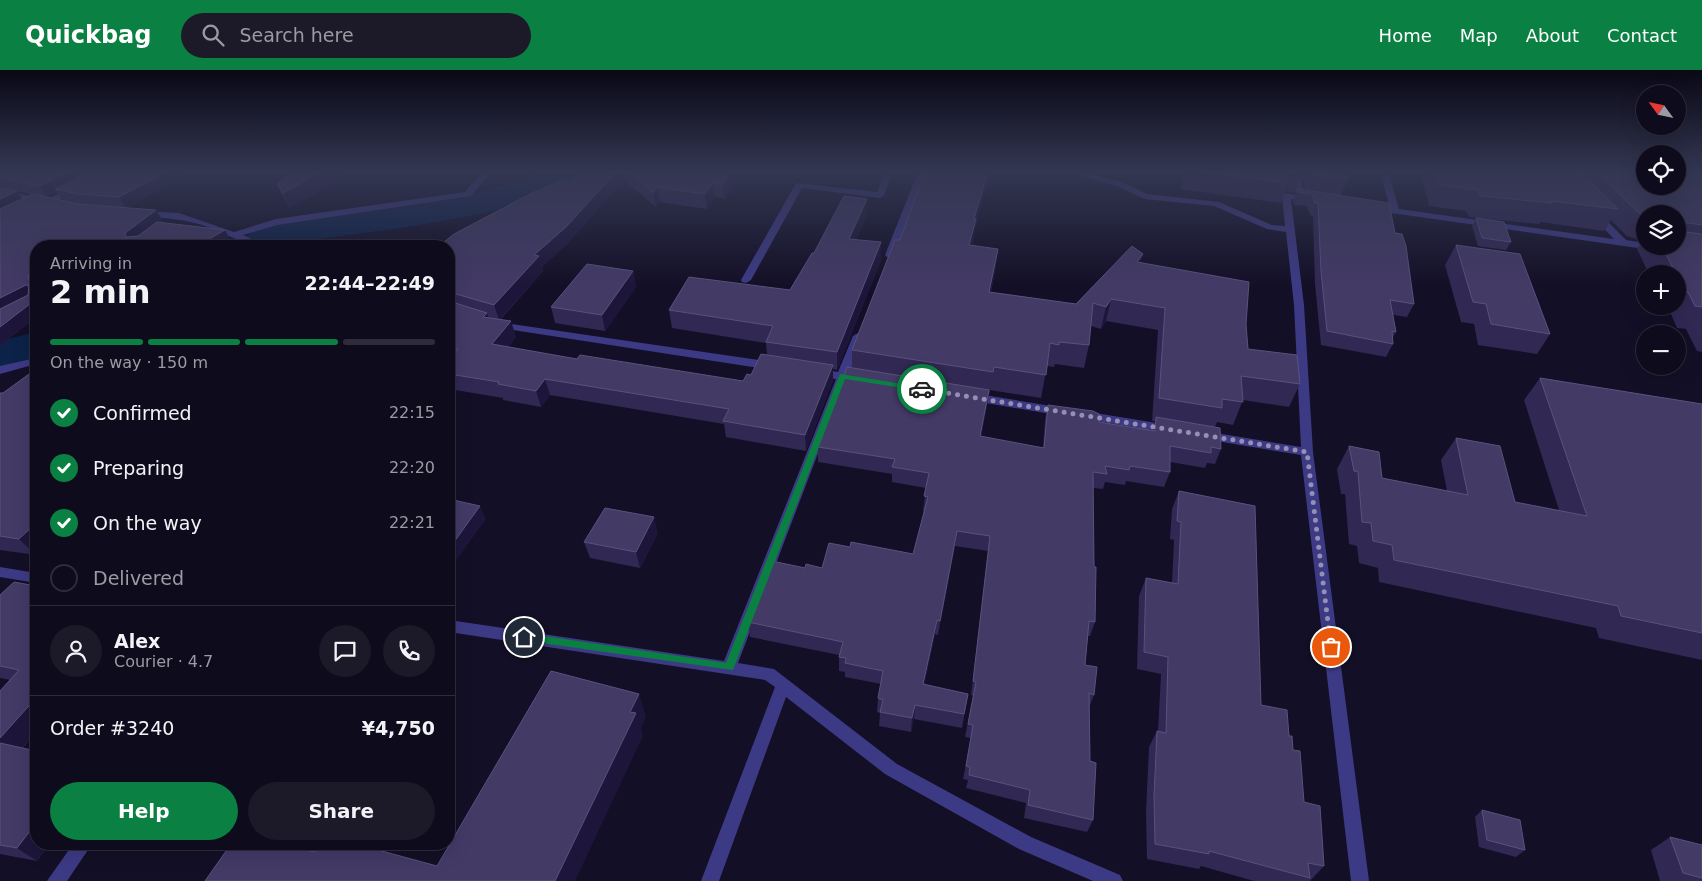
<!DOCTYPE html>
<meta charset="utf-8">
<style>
:root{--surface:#0e0b1c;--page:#1c1929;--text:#f1f3f6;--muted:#9b9ba3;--line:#2e2b3b;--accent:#0b8043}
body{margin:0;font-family:"DejaVu Sans",sans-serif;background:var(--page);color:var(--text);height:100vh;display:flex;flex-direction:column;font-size:19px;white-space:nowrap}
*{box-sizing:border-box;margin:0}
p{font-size:16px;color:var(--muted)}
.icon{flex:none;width:28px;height:28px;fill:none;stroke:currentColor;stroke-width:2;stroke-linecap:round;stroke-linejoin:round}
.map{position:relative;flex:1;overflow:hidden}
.sheet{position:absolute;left:30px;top:170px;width:425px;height:610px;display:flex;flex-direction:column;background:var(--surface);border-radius:20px;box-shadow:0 5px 20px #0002,0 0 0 1px var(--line)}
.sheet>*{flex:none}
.needle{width:32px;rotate:303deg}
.fabs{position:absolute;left:1636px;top:15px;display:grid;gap:10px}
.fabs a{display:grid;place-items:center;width:50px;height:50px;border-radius:50%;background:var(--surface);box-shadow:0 5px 20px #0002,0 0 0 1px var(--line);font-size:25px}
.pin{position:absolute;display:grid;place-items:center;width:42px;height:42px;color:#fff;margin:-21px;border:2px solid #fff;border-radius:50%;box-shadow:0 1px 5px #0007}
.courier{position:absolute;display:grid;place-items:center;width:50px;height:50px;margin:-25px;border:4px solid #0b8043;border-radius:50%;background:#fff;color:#222;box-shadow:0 1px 6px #0007}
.head em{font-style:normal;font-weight:700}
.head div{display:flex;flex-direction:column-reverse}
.head{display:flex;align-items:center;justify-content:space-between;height:85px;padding:0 20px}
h1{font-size:32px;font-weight:700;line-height:38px}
.bar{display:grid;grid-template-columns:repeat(4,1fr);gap:8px 5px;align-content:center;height:60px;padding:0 20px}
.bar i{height:6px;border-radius:4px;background:var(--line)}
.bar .selected{background:var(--accent)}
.bar p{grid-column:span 4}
.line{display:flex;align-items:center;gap:12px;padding:0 20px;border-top:1px solid var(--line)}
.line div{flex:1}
.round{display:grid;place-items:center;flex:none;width:52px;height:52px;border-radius:26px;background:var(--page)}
ol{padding:0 20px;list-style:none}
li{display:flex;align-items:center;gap:15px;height:55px}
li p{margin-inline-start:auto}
li .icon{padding:5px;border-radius:50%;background:var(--accent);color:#fff;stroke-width:4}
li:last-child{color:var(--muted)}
li i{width:28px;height:28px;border:2px solid var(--line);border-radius:50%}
.primary-button{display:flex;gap:10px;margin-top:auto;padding:10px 20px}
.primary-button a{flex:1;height:58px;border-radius:30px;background:var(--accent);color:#fff;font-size:20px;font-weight:700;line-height:58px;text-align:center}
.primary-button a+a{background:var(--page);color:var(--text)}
header{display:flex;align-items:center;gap:30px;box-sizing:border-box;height:70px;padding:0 25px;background:var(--accent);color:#fff}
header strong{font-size:24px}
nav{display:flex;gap:28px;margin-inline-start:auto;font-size:18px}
.search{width:350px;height:45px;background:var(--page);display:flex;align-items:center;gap:12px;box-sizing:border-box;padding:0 18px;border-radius:28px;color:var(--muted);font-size:19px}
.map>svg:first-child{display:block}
</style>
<header>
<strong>Quickbag</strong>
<div class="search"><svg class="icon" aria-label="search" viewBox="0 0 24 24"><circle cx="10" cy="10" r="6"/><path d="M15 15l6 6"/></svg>Search here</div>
<nav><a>Home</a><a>Map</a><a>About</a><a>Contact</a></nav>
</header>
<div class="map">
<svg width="1702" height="811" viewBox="0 0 1702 811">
<rect width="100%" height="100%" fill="#130f26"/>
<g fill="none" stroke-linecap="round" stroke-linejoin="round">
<!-- river -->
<g fill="#0c2248" fill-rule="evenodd">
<path d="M537 102H584C555 143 365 162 311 170L286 176H237C243 167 251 162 261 158 328 135 409 136 479 122 499 118 518 111 537 102Z"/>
<path d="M36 262V290L0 299V271Z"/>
</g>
<!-- street -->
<g fill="#3d3a85" fill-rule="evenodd">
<path d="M482 102H491L471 126 277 155 243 165 266 176C245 176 227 164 208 157 186 149 166 148 143 147L138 144 143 141 179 143 234 162 276 149 465 122Z"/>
<path d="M885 102H893L884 125 880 128 802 118 751 210 746 213 742 212 741 210 796 113 877 122Z"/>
<path d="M918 102H926L895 185 893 187H887L885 185Z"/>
<path d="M1068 102H1083L1123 112 1147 124 1219 132 1272 155 1285 156 1282 126 1286 123 1297 125 1290 102H1298L1306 126 1315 129 1311 132 1291 129 1304 235 1313 382 1369 811H1351L1301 385 1204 369 1198 365 1204 361 1301 377 1294 235 1286 162 1267 159 1214 136 1145 129 1117 116Z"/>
<path d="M1380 102H1388L1399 139 1614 169 1590 144 1595 141 1598 142 1626 170 1645 173V176H1650L1645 179 1370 140 1368 138 1373 135 1390 138Z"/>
<path d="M75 116 78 117V121L48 135 0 125V119L46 130Z"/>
<path d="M497 252 772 292 778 296 772 300 493 257 492 255Z"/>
<path d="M858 263 863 266 849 304 865 306 867 309 861 313 846 310 738 593 774 599 897 694 1031 767 1120 805 1123 811H1093L1019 779 885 704 786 627 719 811H701L775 617 765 610 449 562V550L724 591 836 309 816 306 810 302 816 298 838 302 853 266Z"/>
<path d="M36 288V294L0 304V296Z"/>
<path d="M972 323 1063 338 1069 342 1063 346 968 330 966 327 968 324Z"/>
<path d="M1083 341 1169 355 1175 359 1169 363 1079 348 1077 345 1079 342Z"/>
<path d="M0 497 36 503V513L0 507Z"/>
<path d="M73 774H92L67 811H47Z"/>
</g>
</g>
<!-- wall -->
<g fill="#312854" fill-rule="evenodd">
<path d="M0 102H194L126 138 156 140 163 151 160 153 231 171 222 176H36V247L0 276ZM17 121 32 124 22 129ZM57 122 63 130 47 127Z"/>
<path d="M291 102H352L290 138 284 129 277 114Z"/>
<path d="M582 102H745L725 129 715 127 707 139 660 132 656 137 624 110 569 172 542 197 543 201 500 250 516 267 508 277 577 289 743 311 751 305 767 285 766 273 672 258 669 240 790 220 814 183 867 129V146L856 169 881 190 837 300 833 299V310L806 381 726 367 724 354 550 325 541 337 503 330V328L449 319V176L570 111Z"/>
<path d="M1183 102H1347L1348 109 1341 125 1395 163 1414 234 1407 247 1393 245 1396 262 1393 267V274L1386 287 1321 275 1315 214 1313 146 1310 145 1307 136 1294 135 1293 131 1298 119 1306 120 1300 106 1294 123 1286 121 1285 122 1281 133 1181 119Z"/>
<path d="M1420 102H1702V282L1697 281 1686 259 1677 258 1671 244H1668L1664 236H1678V204H1649L1637 179 1643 171 1627 166 1611 150 1604 161 1541 152 1539 154 1469 147 1466 141 1429 136ZM1645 144H1678V176H1645Z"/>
<path d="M1476 148 1511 172 1506 180 1478 176 1472 156Z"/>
<path d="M975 160 972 175 998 179 995 201 991 222 1076 234 1140 192 1246 254 1248 279 1300 314 1289 337 1243 330 1233 355 1217 352 1215 357 1221 379 1215 394 1207 393 1205 398 1170 392V402L1164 417 1126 411 1125 415 1105 412 1103 419 1093 418 1095 552 1090 566H1088L1085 595 1094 625 1089 638 1090 691 1093 750 1087 762 1024 748 1026 733 966 718 968 710 963 709 971 668 965 667 973 626 971 625 988 481 955 476 938 565 935 564 924 615 968 624 962 658 914 649 911 662 879 656 880 643 877 642 878 628 881 614 845 607V602L839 601V585L750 567 748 552 805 498H822L850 477 913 484 924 441H923L926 418 892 412V404L818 392V377L852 298V280L900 170ZM1106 251 1158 260 1152 351H1155L1152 360 1099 352 1048 335 1045 350 1043 378 981 367 989 325 990 320 1041 328 1047 296 1054 297 1055 294 1084 298 1089 275 1091 256 1101 259Z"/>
<path d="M1456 175 1550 264 1537 284 1478 275 1474 254 1461 252 1445 195Z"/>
<path d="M633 201 636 217 605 261 555 253 551 237Z"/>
<path d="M36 299V485L0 480V323H3Z"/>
<path d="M1540 308 1702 334V590L1599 568 1596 558 1379 512 1378 498 1359 493 1357 476 1349 474 1345 424H1341L1337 399 1349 376 1382 408 1447 421 1441 390 1456 368 1515 432 1559 440 1524 330Z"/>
<path d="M1179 421 1261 635 1289 666 1304 732 1324 796 1310 811H1254L1201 796 1199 799 1147 789 1146 742 1149 677 1157 661H1158L1161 604 1137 599 1139 526 1146 508 1172 513 1174 470 1170 469 1172 439Z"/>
<path d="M658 463 640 498 590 488 584 472Z"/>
<path d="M36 516V662L23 678 36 774H50L37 791 0 784V621L10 610 0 608V525Z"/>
<path d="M1482 740 1525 780 1516 787 1479 777 1475 747Z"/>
<path d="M1670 767 1702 775V811H1660L1651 780Z"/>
</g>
<!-- shaded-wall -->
<g fill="#1d163a">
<path d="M69 102H99L55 119 57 122 47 127 39 116Z"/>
<path d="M167 102H194L126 138 119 127Z"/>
<path d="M320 102H352L290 138 283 123Z"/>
<path d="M616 102H622L624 110 569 172 542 197 543 201 499 250 494 235 534 185Z"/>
<path d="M733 102H745L725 129 723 114Z"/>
<path d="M988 102H991L975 160 973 170 967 197 969 175 974 149Z"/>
<path d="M1293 102 1286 121 1285 122 1288 113V105Z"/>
<path d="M713 113 715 127 707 139 705 124Z"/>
<path d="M657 117 660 132 656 137 653 123Z"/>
<path d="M17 121 24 132 0 144V129Z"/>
<path d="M867 129V146L849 186V169Z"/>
<path d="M156 140 163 151 132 174 126 167 125 163Z"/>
<path d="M225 160 231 171 222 176H197Z"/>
<path d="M881 172V190L837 300V282Z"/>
<path d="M998 179 995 201 986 244 989 222Z"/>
<path d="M1143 184 1137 206V192Z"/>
<path d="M36 201V247L0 276V228L26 215 32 223 28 206Z"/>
<path d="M633 201 636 217 605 261 602 245Z"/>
<path d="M1111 229 1106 251 1101 259 1106 237Z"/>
<path d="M487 243 492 258 483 247Z"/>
<path d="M511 251 516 267 498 290 492 274Z"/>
<path d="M833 295V310L806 381 805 365Z"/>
<path d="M545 309 550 325 541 337 536 321Z"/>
<path d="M989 320 987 335 978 381 980 366Z"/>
<path d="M480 436 486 449 450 499 449 496V479Z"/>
<path d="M654 447 658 463 640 498 636 482Z"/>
<path d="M36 453V485L19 469Z"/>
<path d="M957 461 955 476 938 565 940 551Z"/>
<path d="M937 550 935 564 921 628 923 614Z"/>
<path d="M639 624 646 647 641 658 643 666 575 811H555L630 642Z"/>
<path d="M36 628V662L15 686 0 675V668Z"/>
<path d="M915 635 914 649 911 662 912 648Z"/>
<path d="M36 753V774H50L37 791 17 778Z"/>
</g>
<!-- building -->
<g fill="#433a66" stroke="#5a527e">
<path d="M0 102H69L39 116 0 108Z"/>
<path d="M90 102H167L119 127 78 124 55 119Z"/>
<path d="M291 102H320L283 123 277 114Z"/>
<path d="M582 102H616L566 157 534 185 539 186 494 235 449 222V176H439L454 164 532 123 565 109 570 111Z"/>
<path d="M629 102H733L723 114 713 113 705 124 657 117 653 123Z"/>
<path d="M925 102H988L974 149H976L969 175 998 179 989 222 1076 234 1132 176 1143 184 1137 192 1249 212 1246 254 1248 279 1297 285 1300 314 1241 306 1243 332 1222 329V338L1159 328 1165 238 1111 229 1106 237 1093 233 1089 275 1059 272V275L1050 273 1046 305 994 297 993 302 852 280 895 170H900Z"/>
<path d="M1205 102H1293L1288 105V113Z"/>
<path d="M1314 102H1347L1348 109 1315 105Z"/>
<path d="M1436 102H1581L1618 139 1551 131 1552 133 1480 126 1478 120 1439 115Z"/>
<path d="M1596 102H1645V116H1678V102H1702V155L1689 153H1678V144H1645V146L1641 145Z"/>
<path d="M0 118 17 121 0 129Z"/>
<path d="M1298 119 1389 133 1395 163 1402 164 1406 176 1414 234 1390 230 1396 262 1392 261 1393 274 1327 261 1321 201 1318 133H1315L1312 124 1298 122Z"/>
<path d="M33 124 78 134 156 140 125 163 126 167 138 166 157 152 225 160 197 176H36V201L28 206 35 230 0 257V239L28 225 29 215H26L0 228V139Z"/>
<path d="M844 126 867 129 849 169 881 172 837 282 766 272 773 256 669 240 689 207 790 220 812 183H814Z"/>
<path d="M1476 148 1504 152 1511 172 1482 168Z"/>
<path d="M1678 161 1702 164V237L1695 236 1688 222H1685L1678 207V204H1676L1662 176H1678Z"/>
<path d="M1456 175 1520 184 1550 264 1491 254 1486 234 1473 232Z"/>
<path d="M587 194 633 201 602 245 551 237Z"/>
<path d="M449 231 487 243 483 247 511 251 492 274 577 289 580 285 743 311 747 304 751 305 761 284 833 295 805 365 723 351 729 339 545 309 536 321 498 314 499 312 449 304V290L458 279 449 277Z"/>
<path d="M847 297 989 320 980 366 1044 378 1048 335 1093 341 1099 344V352L1155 361 1156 347 1220 358 1221 379 1211 377V383L1170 376V402L1130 396 1129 400 1105 396 1107 404 1093 402 1094 497H1096L1095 552 1089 551 1085 595 1097 597 1094 625 1089 623 1090 691 1096 693 1093 750 1028 735 1030 720 969 705 970 697 966 696 973 655 968 654 976 612 973 611 990 466 957 461 940 551 937 550 923 614 968 624 964 644 915 635 912 648 880 642 883 630 878 628 883 601 845 593 846 588 839 587 843 572 748 552 772 491 805 498 806 494 822 498 829 473 850 477 851 472 913 484 928 427 924 426 929 403 892 397 895 389 818 377Z"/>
<path d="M36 299V453L19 469 0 466V323H3Z"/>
<path d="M1540 308 1702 334V563L1621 546 1618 536 1394 490 1392 475 1373 471 1371 453 1362 452 1358 402 1354 401 1349 376 1379 382 1382 408 1468 425 1456 368 1500 376 1515 432 1587 446Z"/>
<path d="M1179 421 1255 436 1261 635 1287 640 1289 666H1292L1293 680 1300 681 1304 732 1320 736 1324 796 1308 793 1310 808 1209 781V784L1155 774 1154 726 1157 661 1166 663 1168 587 1144 582 1146 508 1178 514 1181 452 1177 451Z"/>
<path d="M449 429 480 436 449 479Z"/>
<path d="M605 438 654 447 636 482 584 472Z"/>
<path d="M14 512 36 516V628L0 668V621L19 600 0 596V525Z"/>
<path d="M551 601 639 624 630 642 636 643 555 811H205L231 774H277L315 782 320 774H356L437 796Z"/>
<path d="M0 673 36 681V753L17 778 0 775Z"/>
<path d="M1482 740 1520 750 1525 780 1487 770Z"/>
<path d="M1670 767 1702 775V808L1683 803Z"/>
</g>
<!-- sky -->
<linearGradient id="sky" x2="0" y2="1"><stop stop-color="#0a0815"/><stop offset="0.47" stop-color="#333752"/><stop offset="1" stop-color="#333752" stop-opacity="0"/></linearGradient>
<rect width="1702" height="216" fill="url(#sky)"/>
<!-- route -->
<path fill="#0b8043" d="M840 304 922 317 925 319 922 321 845 309 733 600 520 570V564L524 563 726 593Z"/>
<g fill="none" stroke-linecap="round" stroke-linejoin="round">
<!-- done -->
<path stroke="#948fb3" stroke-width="5" stroke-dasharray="0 9" d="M922 319 1307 382 1331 577"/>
</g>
</svg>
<div class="fabs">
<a><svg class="needle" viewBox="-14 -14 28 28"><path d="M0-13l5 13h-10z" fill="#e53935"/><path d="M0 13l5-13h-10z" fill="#9b9ba3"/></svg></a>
<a><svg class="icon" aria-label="locate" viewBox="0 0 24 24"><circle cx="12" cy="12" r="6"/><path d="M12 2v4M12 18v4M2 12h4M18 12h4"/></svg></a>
<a><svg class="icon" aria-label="layers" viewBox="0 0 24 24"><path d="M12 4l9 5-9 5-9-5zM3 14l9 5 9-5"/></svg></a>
<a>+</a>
<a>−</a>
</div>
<div class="pin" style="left:1331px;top:577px;background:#ea580c"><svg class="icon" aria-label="bag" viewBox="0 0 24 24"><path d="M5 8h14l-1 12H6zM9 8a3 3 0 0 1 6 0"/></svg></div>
<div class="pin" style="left:524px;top:567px;background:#1f2937"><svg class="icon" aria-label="home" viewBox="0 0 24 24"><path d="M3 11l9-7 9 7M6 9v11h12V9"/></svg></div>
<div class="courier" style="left:922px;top:319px"><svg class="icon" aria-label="car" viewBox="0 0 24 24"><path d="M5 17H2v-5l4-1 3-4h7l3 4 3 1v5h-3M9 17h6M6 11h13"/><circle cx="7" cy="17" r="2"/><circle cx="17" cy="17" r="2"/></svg></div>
<section class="sheet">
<div class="head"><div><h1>2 min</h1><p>Arriving in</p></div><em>22:44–22:49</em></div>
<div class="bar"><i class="selected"></i><i class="selected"></i><i class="selected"></i><i></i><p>On the way · 150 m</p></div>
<ol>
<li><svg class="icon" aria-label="check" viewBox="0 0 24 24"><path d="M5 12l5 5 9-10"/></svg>Confirmed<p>22:15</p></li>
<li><svg class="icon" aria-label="check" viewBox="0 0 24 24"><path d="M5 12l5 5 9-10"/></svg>Preparing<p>22:20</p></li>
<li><svg class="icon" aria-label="check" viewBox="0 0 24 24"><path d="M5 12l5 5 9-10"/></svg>On the way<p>22:21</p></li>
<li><i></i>Delivered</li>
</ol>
<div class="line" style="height:90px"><a class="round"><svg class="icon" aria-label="person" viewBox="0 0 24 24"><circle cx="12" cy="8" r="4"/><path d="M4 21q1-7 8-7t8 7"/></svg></a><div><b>Alex</b><p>Courier · 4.7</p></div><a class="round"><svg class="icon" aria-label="chat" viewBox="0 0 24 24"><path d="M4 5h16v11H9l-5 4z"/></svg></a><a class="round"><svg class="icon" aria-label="phone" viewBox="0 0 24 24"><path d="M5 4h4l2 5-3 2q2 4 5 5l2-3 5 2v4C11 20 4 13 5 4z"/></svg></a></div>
<div class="line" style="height:65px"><div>Order #3240</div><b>¥4,750</b></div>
<div class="primary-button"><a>Help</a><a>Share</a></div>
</section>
</div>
